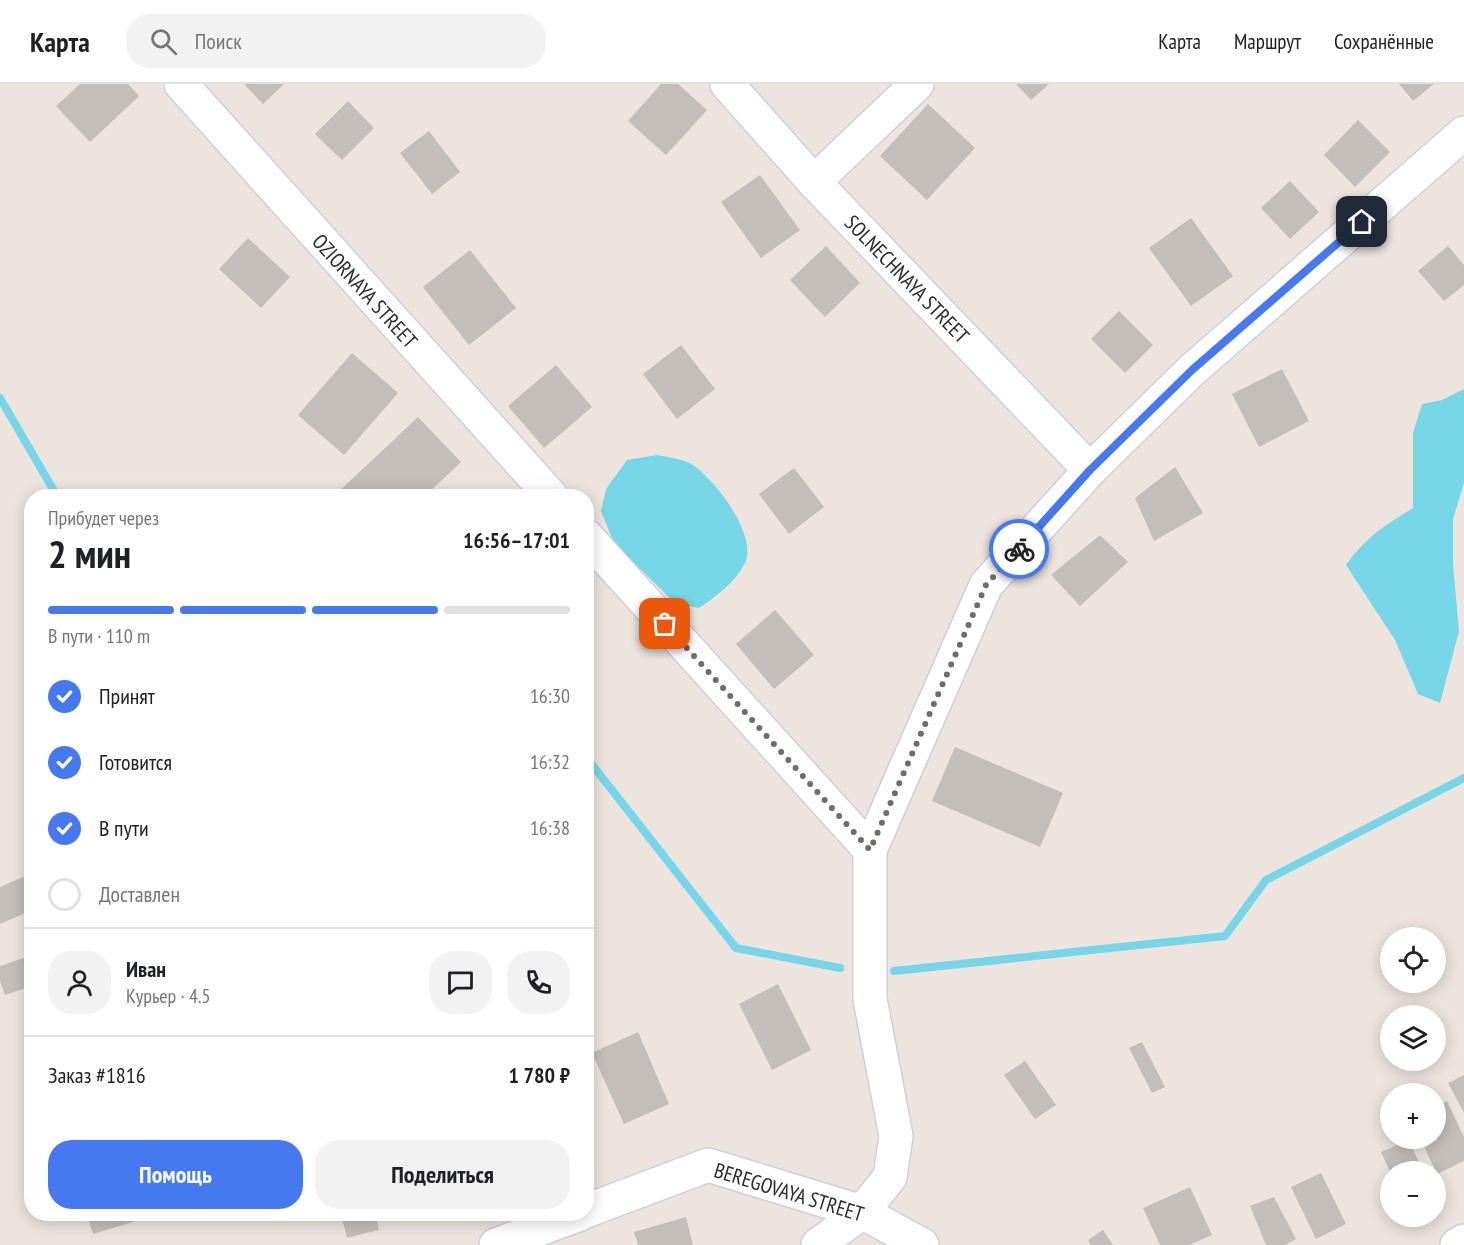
<!DOCTYPE html>
<html lang="ru">
<meta charset="utf-8">
<style>
:root{--surface:#fff;--page:#f2f2f2;--text:#202124;--muted:#757577;--line:#e0e0e0;--accent:#4678f0}
body{margin:0;font-family:"PT Sans Narrow",sans-serif;background:var(--page);color:var(--text);height:100vh;display:flex;flex-direction:column;font-size:22px;white-space:nowrap}
*{box-sizing:border-box;margin:0}
p{font-size:20px;color:var(--muted)}
.icon{flex:none;width:33px;height:33px;fill:none;stroke:currentColor;stroke-width:2;stroke-linecap:round;stroke-linejoin:round}
.map{position:relative;flex:1;overflow:hidden}
.sheet{position:absolute;left:24px;top:405px;width:570px;height:732px;display:flex;flex-direction:column;background:var(--surface);border-radius:24px;box-shadow:0 3px 15px #0003}
.sheet>*{flex:none}
.fabs{position:absolute;left:1380px;top:843px;display:grid;gap:12px}
.fabs a{display:grid;place-items:center;width:66px;height:66px;border-radius:50%;background:var(--surface);box-shadow:0 3px 15px #0003;font-size:30px}
.pin{position:absolute;display:grid;place-items:center;width:51px;height:51px;color:#fff;margin:-26px;border-radius:12px;box-shadow:0 3px 9px #0006}
.courier{position:absolute;display:grid;place-items:center;width:60px;height:60px;margin:-30px;border:4px solid #4678f0;border-radius:50%;background:#fff;color:#222;box-shadow:0 2px 8px #0007}
.summary em{font-style:normal;font-weight:700}
.summary div{display:flex;flex-direction:column-reverse}
.summary{display:flex;align-items:center;justify-content:space-between;height:102px;padding:0 24px}
h1{font-size:39px;font-weight:700;line-height:45px}
.bar{display:grid;grid-template-columns:repeat(4,1fr);gap:9px 6px;align-content:center;height:72px;padding:0 24px}
.bar i{height:8px;border-radius:4px;background:var(--line)}
.bar .active{background:var(--accent)}
.bar p{grid-column:span 4}
.line{display:flex;align-items:center;gap:15px;padding:0 24px;border-top:2px solid var(--line)}
.line div{flex:1}
.round{display:grid;place-items:center;flex:none;width:63px;height:63px;border-radius:24px;background:var(--page)}
ol{padding:0 24px;list-style:none}
li{display:flex;align-items:center;gap:18px;height:66px}
li p{margin-inline-start:auto}
li .icon{padding:6px;border-radius:50%;background:var(--accent);color:#fff;stroke-width:4}
li:last-child{color:var(--muted)}
li i{width:33px;height:33px;border:3px solid var(--line);border-radius:50%}
.action{display:flex;gap:12px;margin-top:auto;padding:12px 24px}
.action a{flex:1;height:69px;border-radius:24px;background:var(--accent);color:#fff;font-size:24px;font-weight:700;line-height:69px;text-align:center}
.action a+a{background:var(--page);color:var(--text)}
header{display:flex;align-items:center;gap:36px;box-sizing:border-box;height:84px;padding:0 30px;background:var(--surface);border-bottom:2px solid var(--line)}
header strong{font-size:28px}
nav{display:flex;gap:33px;margin-inline-start:auto;font-size:21px}
.search{width:420px;height:54px;background:var(--page);display:flex;align-items:center;gap:15px;box-sizing:border-box;padding:0 21px;border-radius:24px;color:var(--muted);font-size:22px}
.map>svg:first-child{display:block}
</style>
<header>
<strong>Карта</strong>
<div class="search"><svg class="icon" aria-label="search" viewBox="0 0 24 24"><circle cx="10" cy="10" r="6"/><path d="M15 15l6 6"/></svg>Поиск</div>
<nav><a>Карта</a><a>Маршрут</a><a>Сохранённые</a></nav>
</header>
<div class="map">
<svg width="1464" height="1161" viewBox="0 0 1464 1161">
<rect width="100%" height="100%" fill="#ece4dd"/>
<!-- water -->
<g fill="#76d6e8">
<path d="M1464 305V399L1453 435V480L1459 547 1440 619 1418 610 1395 556 1346 481C1366 453 1384 442 1413 424V349L1422 320 1442 316Z"/>
<path d="M657 371C667 373 684 375 693 381 715 396 758 451 745 479 735 499 716 512 699 524L675 519 614 459 601 427 606 405 627 376Z"/>
</g>
<g fill="none" stroke-linecap="round" stroke-linejoin="round">
<!-- stream -->
<g stroke="#76d6e8" stroke-width="8">
<path d="M0 314 57 412"/>
<path d="M586 673 736 864 840 884"/>
<path d="M894 887 1225 852 1266 796 1464 694"/>
</g>
</g>
<!-- building -->
<g fill="#c4beba">
<path d="M80 0H128L139 12 90 58 56 22Z"/>
<path d="M244 0H284L263 20Z"/>
<path d="M661 0H678L707 26 666 71 628 37Z"/>
<path d="M1016 0H1049L1031 16Z"/>
<path d="M1399 0H1434L1413 17Z"/>
<path d="M348 17 374 44 342 76 315 50Z"/>
<path d="M928 20 975 64 927 116 880 72Z"/>
<path d="M1358 36 1390 68 1355 103 1324 71Z"/>
<path d="M429 47 460 88 432 110 400 69Z"/>
<path d="M760 91 800 146 761 174 721 118Z"/>
<path d="M1290 97 1319 128 1290 155 1261 124Z"/>
<path d="M1191 134 1233 192 1191 222 1149 164Z"/>
<path d="M248 154 290 193 261 224 219 185Z"/>
<path d="M826 162 860 199 825 233 790 196Z"/>
<path d="M1448 162 1464 181V201L1444 217 1418 187Z"/>
<path d="M470 166 516 224 469 261 423 203Z"/>
<path d="M1119 227 1153 261 1125 289 1091 255Z"/>
<path d="M681 261 715 305 677 335 643 290Z"/>
<path d="M352 269 398 309 344 371 298 331Z"/>
<path d="M556 281 592 323 544 364 508 322Z"/>
<path d="M1282 285 1309 337 1259 363 1232 310Z"/>
<path d="M418 333 461 378 425 412H338L336 410Z"/>
<path d="M1175 383 1203 429 1154 457 1135 414Z"/>
<path d="M794 384 824 423 789 450 759 410Z"/>
<path d="M1100 451 1128 478 1080 522 1051 491Z"/>
<path d="M775 526 814 571 774 605 736 560Z"/>
<path d="M955 663 1063 709 1040 763 932 717Z"/>
<path d="M32 789V826L0 840V803Z"/>
<path d="M32 871V902L5 911 0 897V882Z"/>
<path d="M778 900 811 966 772 986 739 920Z"/>
<path d="M638 948 669 1020 624 1040 592 969Z"/>
<path d="M1142 958 1165 1003 1152 1009 1129 964Z"/>
<path d="M1025 977 1056 1021 1035 1035 1004 991Z"/>
<path d="M1464 991V1029L1448 999Z"/>
<path d="M1447 1017 1464 1053V1077L1437 1090 1420 1054H1436V1023Z"/>
<path d="M1409 1056 1423 1088H1390L1381 1068Z"/>
<path d="M1321 1089 1346 1140 1316 1155 1291 1103Z"/>
<path d="M1190 1103 1212 1151 1189 1161H1160L1143 1124Z"/>
<path d="M1274 1113 1296 1155 1285 1161H1266L1250 1122Z"/>
<path d="M87 1130H152L153 1132 93 1150Z"/>
<path d="M341 1130H375L379 1146 347 1154Z"/>
<path d="M686 1133 693 1161H638L634 1148Z"/>
<path d="M1103 1146 1113 1161H1091L1088 1156Z"/>
</g>
<g fill="none" stroke-linecap="round" stroke-linejoin="round">
<defs>
<g id="street">
<path d="M181 0 551 412"/>
<path d="M727 0 814 98 1090 386"/>
<path d="M814 98 917 0"/>
<path d="M586 452 870 766"/>
<path d="M586 1127 708 1081 862 1128 922 1161"/>
<path d="M496 1161 580 1130"/>
<path d="M818 1161 862 1128 890 1093 896 1052 870 915V766L986 501 1090 386 1192 286 1464 49"/>
<path d="M1457 1161 1464 1157"/>
</g>
</defs>
<!-- street casing -->
<use href="#street" stroke="#ccd0db" stroke-width="36"/>
<!-- street -->
<use href="#street" stroke="#fff" stroke-width="33"/>
</g>
<g fill="none" stroke-linecap="round" stroke-linejoin="round">
<!-- done -->
<path stroke="#6f6c69" stroke-width="6" stroke-dasharray="0 10.8" d="M665 540 870 766 986 501 1019 465"/>
<!-- route -->
<path stroke="#4678f0" stroke-width="8" d="M1019 465 1090 386 1192 286 1362 138"/>
</g>
<g text-anchor="middle" dominant-baseline="central" stroke-width="5" stroke-linejoin="round" paint-order="stroke">
<!-- street labels -->
<g font-size="21" fill="#2b2b2b" stroke="#fff">
<text transform="translate(907 195) rotate(46)">SOLNECHNAYA STREET</text>
<text transform="translate(365 207) rotate(48)">OZIORNAYA STREET</text>
<text transform="translate(789 1108) rotate(17)">BEREGOVAYA STREET</text>
</g>
</g>
</svg>
<div class="fabs">
<a><svg class="icon" aria-label="locate" viewBox="0 0 24 24"><circle cx="12" cy="12" r="6"/><path d="M12 2v4M12 18v4M2 12h4M18 12h4"/></svg></a>
<a><svg class="icon" aria-label="layers" viewBox="0 0 24 24"><path d="M12 4l9 5-9 5-9-5zM3 14l9 5 9-5"/></svg></a>
<a>+</a>
<a>−</a>
</div>
<div class="pin" style="left:665px;top:540px;background:#ea580c"><svg class="icon" aria-label="bag" viewBox="0 0 24 24"><path d="M5 8h14l-1 12H6zM9 8a3 3 0 0 1 6 0"/></svg></div>
<div class="pin" style="left:1362px;top:138px;background:#1f2937"><svg class="icon" aria-label="home" viewBox="0 0 24 24"><path d="M3 11l9-7 9 7M6 9v11h12V9"/></svg></div>
<div class="courier" style="left:1019px;top:465px"><svg class="icon" aria-label="bike" viewBox="0 0 24 24"><circle cx="6" cy="16" r="4"/><circle cx="18" cy="16" r="4"/><path d="M6 16l4-8h5l3 8M10 8l3 8H6M13 5h3"/></svg></div>
<section class="sheet">
<div class="summary"><div><h1>2 мин</h1><p>Прибудет через</p></div><em>16:56–17:01</em></div>
<div class="bar"><i class="active"></i><i class="active"></i><i class="active"></i><i></i><p>В пути · 110 m</p></div>
<ol>
<li><svg class="icon" aria-label="check" viewBox="0 0 24 24"><path d="M5 12l5 5 9-10"/></svg>Принят<p>16:30</p></li>
<li><svg class="icon" aria-label="check" viewBox="0 0 24 24"><path d="M5 12l5 5 9-10"/></svg>Готовится<p>16:32</p></li>
<li><svg class="icon" aria-label="check" viewBox="0 0 24 24"><path d="M5 12l5 5 9-10"/></svg>В пути<p>16:38</p></li>
<li><i></i>Доставлен</li>
</ol>
<div class="line" style="height:108px"><a class="round"><svg class="icon" aria-label="person" viewBox="0 0 24 24"><circle cx="12" cy="8" r="4"/><path d="M4 21q1-7 8-7t8 7"/></svg></a><div><b>Иван</b><p>Курьер · 4.5</p></div><a class="round"><svg class="icon" aria-label="chat" viewBox="0 0 24 24"><path d="M4 5h16v11H9l-5 4z"/></svg></a><a class="round"><svg class="icon" aria-label="phone" viewBox="0 0 24 24"><path d="M5 4h4l2 5-3 2q2 4 5 5l2-3 5 2v4C11 20 4 13 5 4z"/></svg></a></div>
<div class="line" style="height:78px"><div>Заказ #1816</div><b>1 780 ₽</b></div>
<div class="action"><a>Помощь</a><a>Поделиться</a></div>
</section>
</div>
